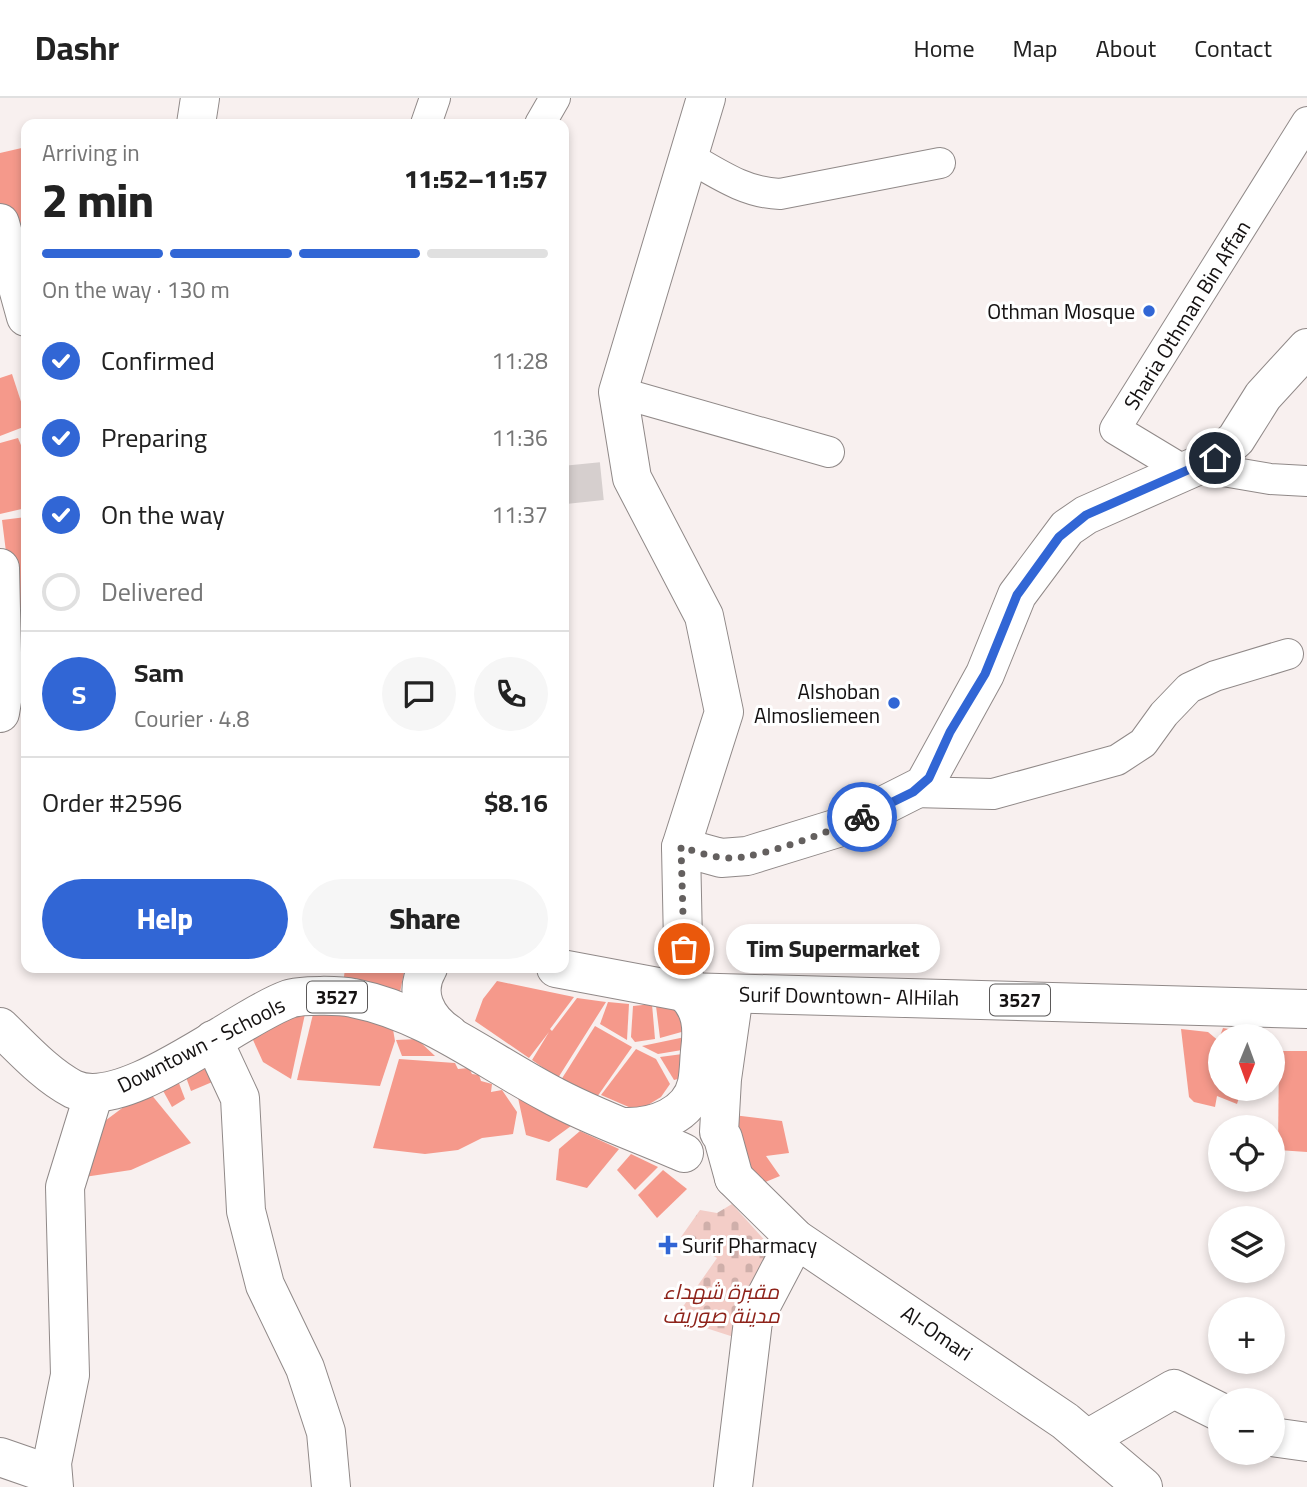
<!DOCTYPE html>
<meta charset="utf-8">
<style>
:root{--surface:#fff;--page:#f6f6f6;--text:#222;--muted:#767676;--line:#e0e0e0;--accent:#3166d5}
body{margin:0;font-family:Georgia,Cairo,serif;background:var(--page);color:var(--text);height:100vh;display:flex;flex-direction:column;font-size:26px;white-space:nowrap}
*{box-sizing:border-box;margin:0}
p{font-size:23px;color:var(--muted)}
.icon{flex:none;width:38px;height:38px;fill:none;stroke:currentColor;stroke-width:2;stroke-linecap:round;stroke-linejoin:round}
.map{position:relative;flex:1;overflow:hidden}
.sheet{position:absolute;left:21px;top:21px;width:548px;height:854px;display:flex;flex-direction:column;background:var(--surface);border-radius:14px;box-shadow:0 4px 10px #0003}
.sheet>*{flex:none}
.needle{width:46px;rotate:181deg}
.controls{position:absolute;left:1208px;top:926px;display:grid;gap:14px}
.controls a{display:grid;place-items:center;width:77px;height:77px;border-radius:50%;background:var(--surface);box-shadow:0 4px 10px #0003;font-size:35px}
.pin{position:absolute;display:grid;place-items:center;width:60px;height:60px;color:#fff;margin:-30px;border:4px solid #fff;border-radius:50%;box-shadow:0 2px 7px #0007}
.courier{position:absolute;display:grid;place-items:center;width:70px;height:70px;margin:-35px;border:5px solid #3166d5;border-radius:50%;background:#fff;color:#222;box-shadow:0 2px 9px #0007}
.bubble{position:absolute;height:49px;border-radius:24px;background:var(--surface);box-shadow:0 4px 10px #0003;font-size:23px;font-weight:800;line-height:49px;text-align:center}
.summary em{font-style:normal;font-weight:800}
.summary div{display:flex;flex-direction:column-reverse}
.summary{display:flex;align-items:center;justify-content:space-between;height:119px;padding:0 21px}
h1{font-size:46px;font-weight:800;line-height:52px}
.bar{display:grid;grid-template-columns:repeat(4,1fr);gap:10px 7px;align-content:center;height:84px;padding:0 21px}
.bar i{height:9px;border-radius:5px;background:var(--line)}
.bar .selected{background:var(--accent)}
.bar p{grid-column:span 4}
.line{display:flex;align-items:center;gap:18px;padding:0 21px;border-top:2px solid var(--line)}
.line div{flex:1}
.round{display:grid;place-items:center;flex:none;width:74px;height:74px;border-radius:37px;background:var(--page)}
ol{padding:0 21px;list-style:none}
li{display:flex;align-items:center;gap:21px;height:77px}
li p{margin-inline-start:auto}
li .icon{padding:7px;border-radius:50%;background:var(--accent);color:#fff;stroke-width:4}
li:last-child{color:var(--muted)}
li i{width:38px;height:38px;border:4px solid var(--line);border-radius:50%}
.action{display:flex;gap:14px;margin-top:auto;padding:14px 21px}
.action a{flex:1;height:80px;border-radius:42px;background:var(--accent);color:#fff;font-size:28px;font-weight:800;line-height:80px;text-align:center}
.action a+a{background:var(--page);color:var(--text)}
header{display:flex;align-items:center;gap:42px;box-sizing:border-box;height:98px;padding:0 35px;background:var(--surface);border-bottom:2px solid var(--line)}
header strong{font-size:33px}
nav{display:flex;gap:38px;margin-inline-start:auto;font-size:24px}
.map>svg:first-child{display:block}
</style>
<header>
<strong>Dashr</strong>
<nav><a>Home</a><a>Map</a><a>About</a><a>Contact</a></nav>
</header>
<div class="map">
<svg width="1307" height="1389" viewBox="0 0 1307 1389">
<defs>
<pattern id="cemetery-stones" width="16" height="16" patternUnits="userSpaceOnUse" patternTransform="scale(1.75)"><rect width="16" height="16" fill="#f3cdc7"/><path d="M2 7V4a2 2 0 0 1 4 0v3zM10 15v-3a2 2 0 0 1 4 0v3z" fill="#cfafaa"/></pattern>
</defs>
<rect width="100%" height="100%" fill="#f8f0ef"/>
<!-- cemetery -->
<path fill="url(#cemetery-stones)" d="M732 1106 769 1147 767 1171 743 1242 675 1220 717 1160 681 1139 700 1112 717 1115Z"/>
<!-- building -->
<g fill="#f5998b">
<path d="M26 49V136L9 139 0 116V55Z"/>
<path d="M12 276 26 319V328L0 338V280Z"/>
<path d="M18 340 26 359V410L0 416V345Z"/>
<path d="M26 419V510H13L2 422Z"/>
<path d="M345 870H405L398 904 343 887Z"/>
<path d="M497 883 574 899 550 931 552 933 577 900 606 904 558 980 532 962 549 934 529 960 475 923 483 901Z"/>
<path d="M608 904 629 906 627 942 600 926Z"/>
<path d="M652 906 655 941 635 944 631 939 633 908Z"/>
<path d="M656 908 681 911 685 933 660 940Z"/>
<path d="M314 912 391 920 395 943 380 988 297 982Z"/>
<path d="M305 916 291 981 263 964 248 931Z"/>
<path d="M595 928 632 949 597 999 561 982Z"/>
<path d="M1223 930 1262 937V938H1220Z"/>
<path d="M1181 931 1208 934 1220 944V990H1242L1237 1006 1217 998 1215 1009 1194 1004 1189 999Z"/>
<path d="M685 939 688 951 658 956 642 948Z"/>
<path d="M417 941 435 958H402L396 942Z"/>
<path d="M636 951 656 961 670 986 661 999 638 1013 601 997Z"/>
<path d="M213 952 224 979 191 993 182 968Z"/>
<path d="M1279 953H1307V1054L1278 1052Z"/>
<path d="M690 955 682 980 674 982 660 959Z"/>
<path d="M399 961 455 965 458 971 469 970 472 976 479 977 481 983 492 986 491 994 502 992 517 1014 513 1036 482 1040 458 1052 425 1056 373 1050Z"/>
<path d="M177 980 185 1001 172 1009 161 989Z"/>
<path d="M150 995 191 1045 131 1072 71 1081 86 1037 125 1008Z"/>
<path d="M517 995 571 1028 549 1044 526 1037Z"/>
<path d="M733 1017 782 1023 789 1055 766 1058 780 1078 763 1085 747 1073Z"/>
<path d="M580 1033 619 1051 587 1090 556 1082 559 1051Z"/>
<path d="M631 1056 658 1069 635 1092 617 1072Z"/>
<path d="M663 1072 687 1091 657 1120 638 1097Z"/>
</g>
<g fill="none" stroke-linecap="round" stroke-linejoin="round">
<!-- secondary-tunnel -->
<path stroke="#d6cfce" stroke-width="38" stroke-dasharray="38 19" stroke-linecap="butt" d="M564 387 632 380"/>
<defs>
<g id="street">
<path d="M426 26 435 0"/>
<path d="M540 26 555 0"/>
<path d="M687 58C717 75 745 95 780 96L940 65"/>
<path d="M618 294 829 354"/>
<path d="M1194 368 1270 381 1307 383"/>
<path d="M1183 372 1115 331 1307 24"/>
<path d="M913 694 993 696 1117 662 1143 645 1164 616 1189 590 1215 578 1288 556"/>
</g>
<g id="secondary">
<path d="M196 26 200 0"/>
<path d="M681 749 721 760 747 758 841 729 924 687 985 576 1017 497 1067 430 1086 417 1215 360 1236 341 1263 298 1307 250"/>
<path d="M684 894 681 749 724 614 704 518 632 380 618 294 706 0"/>
<path d="M213 942 240 1000 246 1113 265 1187 305 1270 326 1334 331 1389"/>
<path d="M734 1080 796 1141 1065 1323 1143 1389"/>
<path d="M1272 1339 1307 1344"/>
<path d="M1089 1340 1174 1291 1220 1314"/>
<path d="M0 1359 52 1377"/>
<path d="M54 1389 52 1365 70 1277 65 1089 94 995"/>
<path d="M733 1389 753 1223 796 1141"/>
</g>
<g id="primary">
<path d="M0 125 26 219"/>
<path d="M0 470 3 597 0 615"/>
<path d="M428 870C413 895 426 921 449 936"/>
<path d="M556 870 684 894 1307 911"/>
<path d="M0 929C22 950 46 977 73 991 125 1015 236 920 289 901 300 897 340 897 353 900 425 914 484 961 548 995 591 1019 639 1035 684 1055"/>
<path d="M624 1029C653 1030 690 1018 697 985 699 975 699 964 700 953 703 930 702 910 684 894"/>
<path d="M734 1080 723 1040 719 1034 722 981 734 896"/>
</g>
</defs>
<!-- street casing -->
<use href="#street" stroke="#908988" stroke-width="32"/>
<!-- secondary casing -->
<use href="#secondary" stroke="#908988" stroke-width="40"/>
<!-- primary casing -->
<use href="#primary" stroke="#908988" stroke-width="40"/>
<!-- street -->
<use href="#street" stroke="#fff" stroke-width="30"/>
<!-- secondary -->
<use href="#secondary" stroke="#fff" stroke-width="38"/>
<!-- primary -->
<use href="#primary" stroke="#fff" stroke-width="38"/>
</g>
<g fill="none" stroke-linecap="round" stroke-linejoin="round">
<!-- done -->
<path stroke="#64605f" stroke-width="7" stroke-dasharray="0 12.6" d="M684 851 681 749C698 754 716 761 734 760 762 759 835 732 862 719"/>
<!-- route -->
<path stroke="#3166d5" stroke-width="9" d="M862 719 913 694 929 680 950 634 985 576 1017 497 1059 439 1086 417 1215 360"/>
</g>
<!-- markers -->
<g fill="#3166d5" stroke="#fff" stroke-width="2.5">
<circle cx="1149" cy="213" r="7"/>
<circle cx="894" cy="605" r="7"/>
<path d="M664.5 1136.5h7v7h7v7h-7v7h-7v-7h-7v-7h7z"/>
</g>
<g text-anchor="middle" dominant-baseline="central" stroke-width="6" stroke-linejoin="round" paint-order="stroke">
<!-- shield labels -->
<g fill="#fff" stroke="#5b5959" stroke-width="2">
<rect x="307" y="883.5" width="60" height="31" rx="5"/>
<rect x="990" y="886.5" width="60" height="31" rx="5"/>
</g>
<g font-size="19" font-weight="bold" fill="#151212">
<text x="337" y="899">3527</text>
<text x="1020" y="902">3527</text>
</g>
<!-- poi labels -->
<g font-size="21" fill="#151212" stroke="#fff" text-anchor="end">
<text x="1135" y="213">Othman Mosque</text>
<text x="880" y="593">Alshoban<tspan x="880" dy="24">Almosliemeen</tspan></text>
<text x="682" y="1147" text-anchor="start">Surif Pharmacy</text>
</g>
<!-- street labels -->
<g font-size="21" fill="#151212" stroke="#fff">
<text transform="translate(1187 217) rotate(-58)">Sharia Othman Bin Affan</text>
<text transform="translate(849 898) rotate(1)">Surif Downtown- AlHilah</text>
<text transform="translate(201 947) rotate(-27)">Downtown - Schools</text>
<text transform="translate(937 1235) rotate(34)">Al-Omari</text>
</g>
<!-- park labels -->
<g font-size="21" font-style="italic" fill="#8e231a" stroke="#fff">
<text x="721" y="1193">مقبرة شهداء<tspan x="721" dy="24">مدينة صوريف</tspan></text>
</g>
</g>
</svg>
<div class="controls">
<a><svg class="needle" viewBox="-14 -14 28 28"><path d="M0-13l5 13h-10z" fill="#e53935"/><path d="M0 13l5-13h-10z" fill="#767676"/></svg></a>
<a><svg class="icon" aria-label="locate" viewBox="0 0 24 24"><circle cx="12" cy="12" r="6"/><path d="M12 2v4M12 18v4M2 12h4M18 12h4"/></svg></a>
<a><svg class="icon" aria-label="layers" viewBox="0 0 24 24"><path d="M12 4l9 5-9 5-9-5zM3 14l9 5 9-5"/></svg></a>
<a>+</a>
<a>−</a>
</div>
<div class="pin" style="left:684px;top:851px;background:#ea580c"><svg class="icon" aria-label="bag" viewBox="0 0 24 24"><path d="M5 8h14l-1 12H6zM9 8a3 3 0 0 1 6 0"/></svg></div>
<div class="pin" style="left:1215px;top:360px;background:#1f2937"><svg class="icon" aria-label="home" viewBox="0 0 24 24"><path d="M3 11l9-7 9 7M6 9v11h12V9"/></svg></div>
<div class="courier" style="left:862px;top:719px"><svg class="icon" aria-label="bike" viewBox="0 0 24 24"><circle cx="6" cy="16" r="4"/><circle cx="18" cy="16" r="4"/><path d="M6 16l4-8h5l3 8M10 8l3 8H6M13 5h3"/></svg></div>
<div class="bubble" style="left:726px;top:826px;width:214px">Tim Supermarket</div>
<section class="sheet">
<div class="summary"><div><h1>2 min</h1><p>Arriving in</p></div><em>11:52–11:57</em></div>
<div class="bar"><i class="selected"></i><i class="selected"></i><i class="selected"></i><i></i><p>On the way · 130 m</p></div>
<ol>
<li><svg class="icon" aria-label="check" viewBox="0 0 24 24"><path d="M5 12l5 5 9-10"/></svg>Confirmed<p>11:28</p></li>
<li><svg class="icon" aria-label="check" viewBox="0 0 24 24"><path d="M5 12l5 5 9-10"/></svg>Preparing<p>11:36</p></li>
<li><svg class="icon" aria-label="check" viewBox="0 0 24 24"><path d="M5 12l5 5 9-10"/></svg>On the way<p>11:37</p></li>
<li><i></i>Delivered</li>
</ol>
<div class="line" style="height:126px"><b class="round" style="background:var(--accent);color:#fff">S</b><div><b>Sam</b><p>Courier · 4.8</p></div><a class="round"><svg class="icon" aria-label="chat" viewBox="0 0 24 24"><path d="M4 5h16v11H9l-5 4z"/></svg></a><a class="round"><svg class="icon" aria-label="phone" viewBox="0 0 24 24"><path d="M5 4h4l2 5-3 2q2 4 5 5l2-3 5 2v4C11 20 4 13 5 4z"/></svg></a></div>
<div class="line" style="height:91px"><div>Order #2596</div><b>$8.16</b></div>
<div class="action"><a>Help</a><a>Share</a></div>
</section>
</div>
